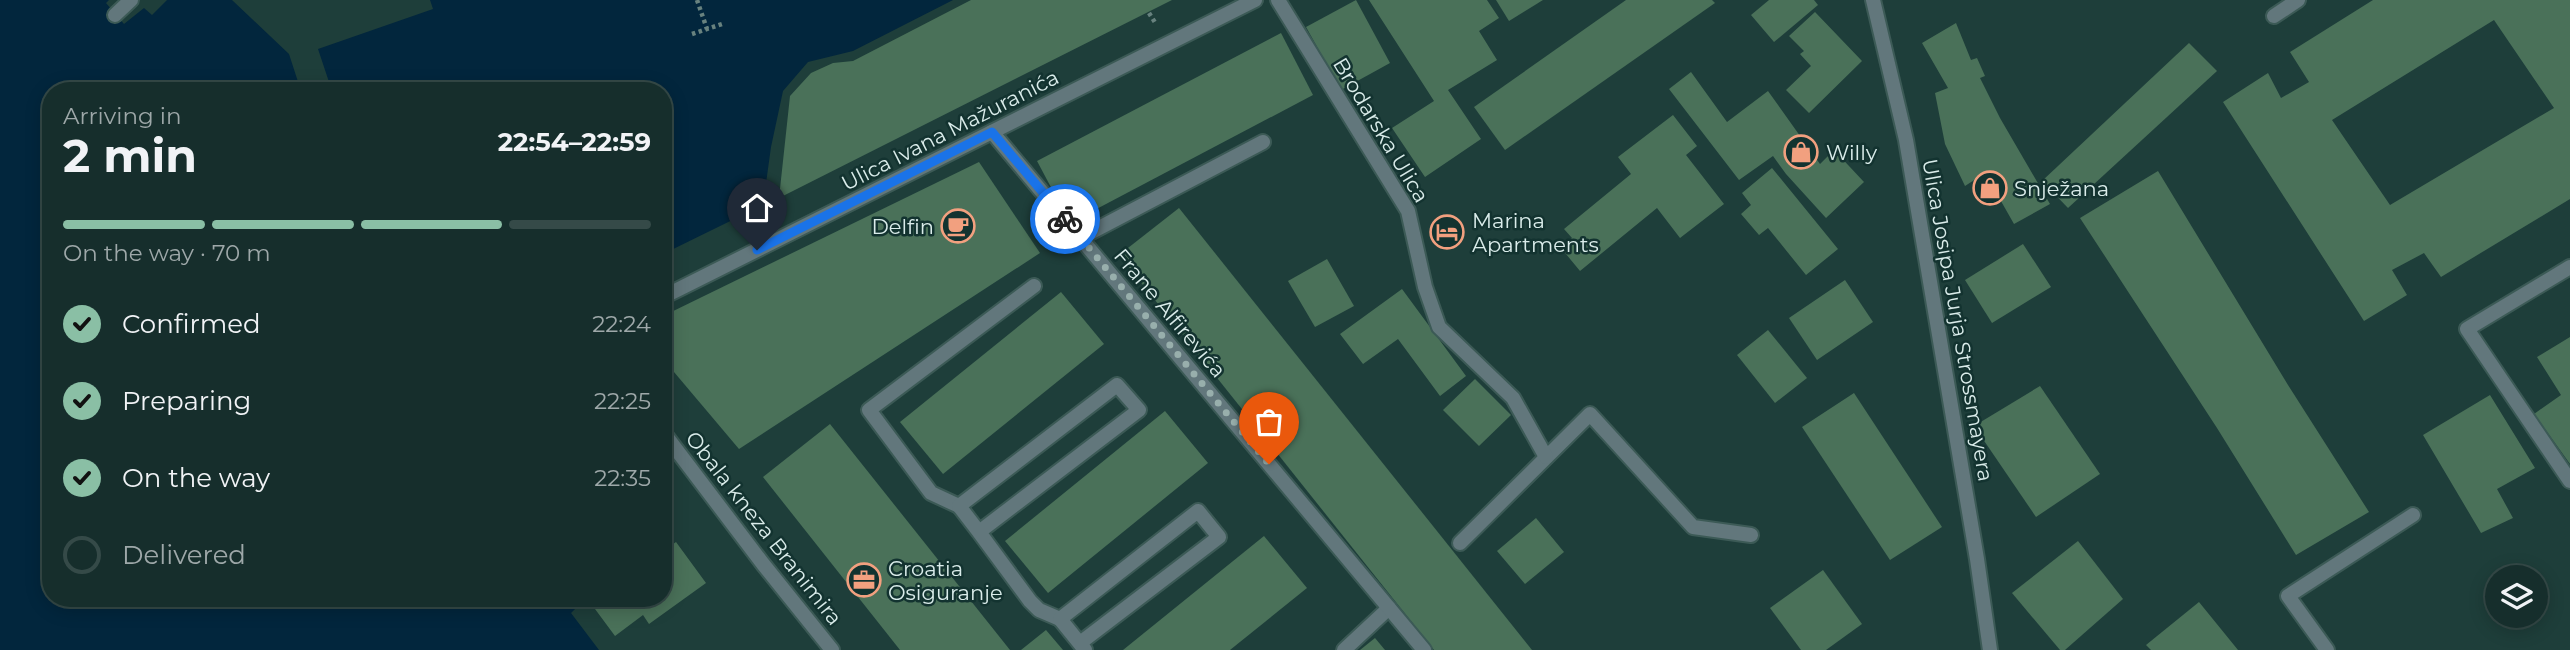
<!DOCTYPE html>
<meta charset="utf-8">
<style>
:root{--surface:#162e2c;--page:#233a38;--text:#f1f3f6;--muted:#9ea8a9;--line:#354a48;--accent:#8abfa5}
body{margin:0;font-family:Montserrat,sans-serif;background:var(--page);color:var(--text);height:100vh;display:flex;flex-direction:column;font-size:26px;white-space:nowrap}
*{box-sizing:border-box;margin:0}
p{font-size:23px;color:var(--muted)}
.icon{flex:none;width:38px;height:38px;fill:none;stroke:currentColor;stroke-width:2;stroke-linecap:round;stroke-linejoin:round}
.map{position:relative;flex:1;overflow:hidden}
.sheet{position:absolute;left:42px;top:82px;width:630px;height:525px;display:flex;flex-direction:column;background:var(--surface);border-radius:28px;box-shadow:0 4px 18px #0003,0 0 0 2px var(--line)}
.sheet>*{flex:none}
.fabs{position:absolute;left:2485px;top:565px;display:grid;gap:14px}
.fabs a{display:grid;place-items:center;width:63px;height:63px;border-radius:50%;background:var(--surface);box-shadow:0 4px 18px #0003,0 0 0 2px var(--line);font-size:35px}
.pin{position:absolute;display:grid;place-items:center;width:60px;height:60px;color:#fff;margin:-72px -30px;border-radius:50% 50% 50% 0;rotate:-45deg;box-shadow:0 0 7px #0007}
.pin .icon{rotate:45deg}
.courier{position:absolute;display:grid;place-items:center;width:70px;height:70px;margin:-35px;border:5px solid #1a73e8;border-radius:50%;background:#fff;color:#222;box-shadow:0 2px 9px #0007}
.summary em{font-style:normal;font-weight:700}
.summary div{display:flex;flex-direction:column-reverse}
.summary{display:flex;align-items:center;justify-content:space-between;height:119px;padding:0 21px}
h1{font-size:46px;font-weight:700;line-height:52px}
.bar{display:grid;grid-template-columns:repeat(4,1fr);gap:10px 7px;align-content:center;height:84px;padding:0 21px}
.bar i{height:9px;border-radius:5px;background:var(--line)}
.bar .active{background:var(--accent)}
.bar p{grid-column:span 4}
ol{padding:0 21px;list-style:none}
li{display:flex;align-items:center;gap:21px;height:77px}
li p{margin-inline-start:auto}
li .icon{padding:7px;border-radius:50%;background:var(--accent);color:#111;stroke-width:4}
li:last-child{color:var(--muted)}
li i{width:38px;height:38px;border:4px solid var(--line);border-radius:50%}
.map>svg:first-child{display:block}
</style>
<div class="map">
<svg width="2570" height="650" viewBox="0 0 2570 650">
<rect width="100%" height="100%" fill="#1e3e3a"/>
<!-- water -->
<g fill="#02263d">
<path d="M0 0H109L106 3 124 24 144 8 152 15 167 0H232L289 54 301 91H51V598L585 599 571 613 599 650H0Z"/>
<path d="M430 0H953L853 51 808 62 783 91 771 147 763 205 663 254V91H332L318 49 433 9Z"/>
</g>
<!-- building -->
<g fill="#4a7159" fill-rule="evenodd">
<path d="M971 0H1172L779 198 790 96 811 73 833 63 853 61Z"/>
<path d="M1356 0 1390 63 1341 90 1306 27Z"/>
<path d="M1369 0H1487L1499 18 1479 31 1497 60 1448 90 1481 139 1425 177 1392 128 1434 101Z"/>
<path d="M1496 0H1543L1509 21Z"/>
<path d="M1626 0H1712L1715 3 1505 150 1474 107Z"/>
<path d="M1769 0H1814L1818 5 1774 42 1751 15Z"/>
<path d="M2373 0H2570V199L2441 277 2424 253 2392 270 2407 295 2364 321 2223 102 2268 73 2281 98 2309 82 2290 52ZM2494 20 2554 108 2390 205 2332 120Z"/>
<path d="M1815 12 1862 61 1809 113 1786 90 1811 66 1800 54 1804 51 1789 36Z"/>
<path d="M1956 23 1971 60 1977 58 1985 76 1980 78 2000 118 2050 204 2014 224 1985 173 1965 186 1945 144 1935 93 1948 88 1922 43Z"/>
<path d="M1281 33 1313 95 1070 223 1037 161Z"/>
<path d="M2189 43 2217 71 2068 208 2042 181Z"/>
<path d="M1691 72 1727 122 1768 91 1820 164 1834 150 1864 182 1826 218 1786 174 1773 156 1739 180 1669 89Z"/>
<path d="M1673 115 1697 146 1686 155 1724 204 1680 238 1657 208 1580 271 1561 248 1572 238 1564 229 1631 174 1618 157Z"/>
<path d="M979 162 1040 253 739 449 663 359V316Z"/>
<path d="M1772 168 1838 249 1806 275 1768 228 1759 235 1741 214 1751 205 1742 193Z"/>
<path d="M2158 171 2288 385 2369 512 2296 555 2217 428 2080 218Z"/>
<path d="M1179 208 1532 650H1434L1119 255Z"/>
<path d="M2023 244 2051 287 1992 323 1965 280Z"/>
<path d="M1327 259 1354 306 1315 327 1288 281Z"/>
<path d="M1845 280 1873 322 1817 360 1789 318Z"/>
<path d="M1402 289 1466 376 1440 396 1398 339 1363 364 1340 334Z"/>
<path d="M1061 292 1104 344 943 474 900 422Z"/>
<path d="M1768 330 1807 378 1775 403 1737 355Z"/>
<path d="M2570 337V464L2534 414 2561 395 2537 357Z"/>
<path d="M1475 379 1511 415 1479 446 1443 410Z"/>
<path d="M2040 386 2100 474 2036 517 1974 426Z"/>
<path d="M1854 393 1942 527 1890 560 1802 427Z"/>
<path d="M2490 395 2535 468 2497 489 2513 518 2481 533 2423 435Z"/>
<path d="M1165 411 1208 463 1048 593 1005 541Z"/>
<path d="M830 424 1010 650H900L763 477Z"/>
<path d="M1536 518 1564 552 1525 584 1497 551Z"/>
<path d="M1264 536 1307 588 1230 650H1123Z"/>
<path d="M2078 541 2123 599 2065 650H2060L2012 593Z"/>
<path d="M676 542 706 583 649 624 643 615 615 636 595 609 610 598H663V551Z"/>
<path d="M1823 570 1862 624 1826 650H1801L1770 608Z"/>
<path d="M2199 602 2238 650H2151L2146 645Z"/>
<path d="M1046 630 1063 650H1021Z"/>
<path d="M1375 638 1385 650H1360Z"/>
</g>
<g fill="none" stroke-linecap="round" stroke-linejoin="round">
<defs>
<g id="service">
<path d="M115 15 131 0"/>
<path d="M2274 16 2298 0"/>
<path d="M1080 238 1263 142"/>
<path d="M2570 267 2467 329 2570 481"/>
<path d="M959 506 931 493 869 410 1034 286"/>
<path d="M979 532 959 506 1117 385 1139 410 979 532 1030 601 1039 610 1060 619"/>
<path d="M1460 543 1590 414 1693 527 1751 535"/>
<path d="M1080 643 1219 537 1198 511 1060 619 1085 650"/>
<path d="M1344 650 1389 608"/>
<path d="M2327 650 2288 596 2413 515"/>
</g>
<g id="minor">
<path d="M1278 0 1408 211 1425 287 1439 327 1513 398 1546 457"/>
<path d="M992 132 1424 650"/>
<path d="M663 297 1255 0"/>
<path d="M663 432 763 564 832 650"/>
</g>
<path id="tertiary" d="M1873 0 1906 140 1977 559 1990 650"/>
</defs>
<!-- service casing -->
<use href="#service" stroke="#3c5a56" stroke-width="18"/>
<!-- minor casing -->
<use href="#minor" stroke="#3c5a56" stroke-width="18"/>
<!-- tertiary casing -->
<use href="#tertiary" stroke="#3c5a56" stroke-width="18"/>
<!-- path -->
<g stroke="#68827f" stroke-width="4.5" stroke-dasharray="3.5 3.5" stroke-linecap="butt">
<path d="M697 0 707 29"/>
<path d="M1149 13 1156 24"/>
<path d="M692 34 722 24"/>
</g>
<!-- service -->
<use href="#service" stroke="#62777c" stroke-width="14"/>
<!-- minor -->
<use href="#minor" stroke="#62777c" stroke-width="14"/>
<!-- tertiary -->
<use href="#tertiary" stroke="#62777c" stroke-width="14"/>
</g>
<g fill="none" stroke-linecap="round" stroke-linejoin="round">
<!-- done -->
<path stroke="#98afac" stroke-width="7" stroke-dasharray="0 12.6" d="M1065 219 1269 464"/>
<!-- route -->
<path stroke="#1a73e8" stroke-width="9" d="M757 250 992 132 1065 219"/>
</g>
<!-- icons -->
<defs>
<symbol id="shop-ring" viewBox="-11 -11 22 22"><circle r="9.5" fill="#133330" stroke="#f2a07f" stroke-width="1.5"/><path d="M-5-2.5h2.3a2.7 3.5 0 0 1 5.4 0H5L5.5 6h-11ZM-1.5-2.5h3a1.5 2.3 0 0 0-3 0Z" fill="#f2a07f"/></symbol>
<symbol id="cafe-ring" viewBox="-11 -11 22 22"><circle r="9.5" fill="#133330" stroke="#f2a07f" stroke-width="1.5"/><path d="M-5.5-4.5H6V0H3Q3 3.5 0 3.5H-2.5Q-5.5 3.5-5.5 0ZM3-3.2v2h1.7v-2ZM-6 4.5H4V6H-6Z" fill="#f2a07f"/></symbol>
<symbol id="hotel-ring" viewBox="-11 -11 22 22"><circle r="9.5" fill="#133330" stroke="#f2a07f" stroke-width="1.5"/><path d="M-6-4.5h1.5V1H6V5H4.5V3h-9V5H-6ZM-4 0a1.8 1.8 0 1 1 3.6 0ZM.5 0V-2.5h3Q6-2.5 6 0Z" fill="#f2a07f"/></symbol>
<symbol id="office-ring" viewBox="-11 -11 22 22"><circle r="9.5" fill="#133330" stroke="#f2a07f" stroke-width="1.5"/><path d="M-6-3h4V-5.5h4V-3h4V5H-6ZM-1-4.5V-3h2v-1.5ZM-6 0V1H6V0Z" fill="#f2a07f"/></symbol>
</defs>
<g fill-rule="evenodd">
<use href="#shop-ring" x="1782" y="133" width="38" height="38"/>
<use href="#shop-ring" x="1971" y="169" width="38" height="38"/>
<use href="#cafe-ring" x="939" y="207" width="38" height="38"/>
<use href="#hotel-ring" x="1428" y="213" width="38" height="38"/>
<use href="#office-ring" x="845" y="561" width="38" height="38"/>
</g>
<g text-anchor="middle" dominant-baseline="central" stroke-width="5" stroke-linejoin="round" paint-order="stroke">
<!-- street labels -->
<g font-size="21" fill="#daecea" stroke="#133330">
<text transform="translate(950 130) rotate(-27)">Ulica Ivana Mažuranića</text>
<text transform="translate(1381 130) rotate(59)">Brodarska Ulica</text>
<text transform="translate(1170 313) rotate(50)">Frane Alfirevića</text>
<text transform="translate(1958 320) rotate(80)">Ulica Josipa Jurja Strossmayera</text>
<text transform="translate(764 528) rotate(52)">Obala kneza Branimira</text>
</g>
<!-- poi labels -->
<g font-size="21" fill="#daecea" stroke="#133330" text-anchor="start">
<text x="1826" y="152">Willy</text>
<text x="2014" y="188">Snježana</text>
<text x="1472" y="220">Marina<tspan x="1472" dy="24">Apartments</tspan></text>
<text x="934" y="226" text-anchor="end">Delfin</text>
<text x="888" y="568">Croatia<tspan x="888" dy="24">Osiguranje</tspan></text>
</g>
</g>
</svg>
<div class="fabs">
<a><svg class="icon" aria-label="layers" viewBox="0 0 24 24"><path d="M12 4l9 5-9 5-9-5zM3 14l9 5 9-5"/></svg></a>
</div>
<div class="pin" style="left:1269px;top:464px;background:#ea580c"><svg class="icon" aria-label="bag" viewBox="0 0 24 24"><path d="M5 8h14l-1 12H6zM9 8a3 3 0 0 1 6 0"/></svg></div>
<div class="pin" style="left:757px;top:250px;background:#1f2937"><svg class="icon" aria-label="home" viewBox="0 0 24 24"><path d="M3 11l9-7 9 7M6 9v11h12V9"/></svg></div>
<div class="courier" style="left:1065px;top:219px"><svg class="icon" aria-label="bike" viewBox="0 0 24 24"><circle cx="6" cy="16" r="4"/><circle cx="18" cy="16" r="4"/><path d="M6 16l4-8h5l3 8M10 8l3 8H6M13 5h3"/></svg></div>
<section class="sheet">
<div class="summary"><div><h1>2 min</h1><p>Arriving in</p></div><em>22:54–22:59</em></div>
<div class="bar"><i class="active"></i><i class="active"></i><i class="active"></i><i></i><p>On the way · 70 m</p></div>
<ol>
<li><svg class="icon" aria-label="check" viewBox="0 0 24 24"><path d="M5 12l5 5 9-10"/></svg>Confirmed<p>22:24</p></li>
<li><svg class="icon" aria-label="check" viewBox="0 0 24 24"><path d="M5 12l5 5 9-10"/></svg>Preparing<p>22:25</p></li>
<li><svg class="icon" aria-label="check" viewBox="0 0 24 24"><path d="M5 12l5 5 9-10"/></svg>On the way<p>22:35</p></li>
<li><i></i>Delivered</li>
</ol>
</section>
</div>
